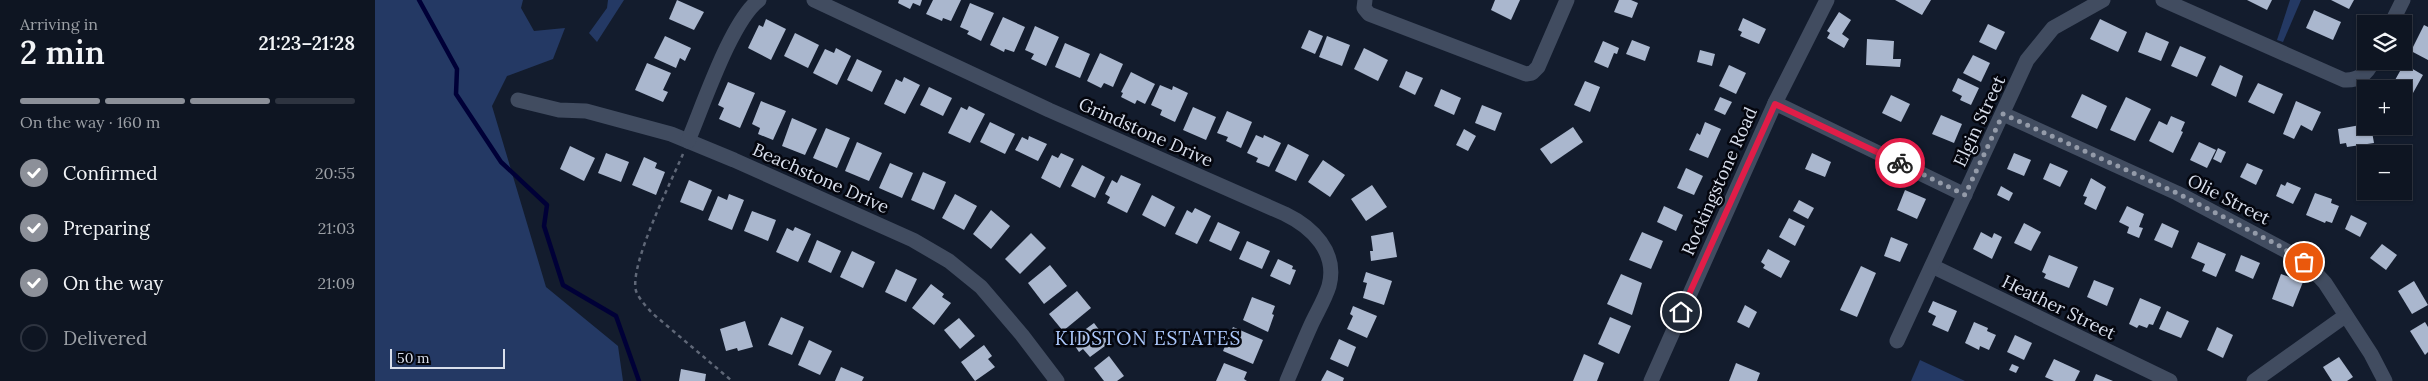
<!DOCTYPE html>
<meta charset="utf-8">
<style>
:root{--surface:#0e1522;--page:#1c222f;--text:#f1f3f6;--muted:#9b9fa5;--line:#2e3440;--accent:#8c9099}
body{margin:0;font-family:Lora,serif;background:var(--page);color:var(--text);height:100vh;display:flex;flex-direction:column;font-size:19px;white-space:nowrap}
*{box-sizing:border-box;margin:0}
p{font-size:16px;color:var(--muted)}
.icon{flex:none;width:28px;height:28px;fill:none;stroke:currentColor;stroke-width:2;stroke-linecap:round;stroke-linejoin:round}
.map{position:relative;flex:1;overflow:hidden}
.drawer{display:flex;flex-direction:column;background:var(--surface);width:375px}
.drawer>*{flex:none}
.tools{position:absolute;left:1982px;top:15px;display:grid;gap:10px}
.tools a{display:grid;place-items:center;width:55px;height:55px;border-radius:0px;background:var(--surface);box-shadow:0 1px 4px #0004,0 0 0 1px var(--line);font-size:25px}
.scale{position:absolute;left:15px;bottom:12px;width:115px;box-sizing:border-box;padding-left:5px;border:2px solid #d9dfec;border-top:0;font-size:14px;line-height:18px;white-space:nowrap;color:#d9dfec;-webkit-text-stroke:4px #04060e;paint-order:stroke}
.pin{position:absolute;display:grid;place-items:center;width:42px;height:42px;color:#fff;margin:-21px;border:2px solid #fff;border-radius:50%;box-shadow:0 1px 5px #0007}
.courier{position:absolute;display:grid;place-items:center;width:50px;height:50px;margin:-25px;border:4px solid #e11d48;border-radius:50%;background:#fff;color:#222;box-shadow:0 1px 6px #0007}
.summary em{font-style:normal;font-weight:600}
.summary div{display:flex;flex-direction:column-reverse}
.summary{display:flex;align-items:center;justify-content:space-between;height:85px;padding:0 20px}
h1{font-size:32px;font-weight:600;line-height:38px}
.bar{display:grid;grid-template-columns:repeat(4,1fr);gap:8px 5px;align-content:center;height:60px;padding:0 20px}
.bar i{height:6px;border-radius:4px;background:var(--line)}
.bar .active{background:var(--accent)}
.bar p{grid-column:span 4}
ol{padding:0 20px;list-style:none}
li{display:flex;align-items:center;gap:15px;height:55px}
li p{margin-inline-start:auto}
li .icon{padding:5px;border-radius:50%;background:var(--accent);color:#fff;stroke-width:4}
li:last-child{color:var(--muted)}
li i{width:28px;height:28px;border:2px solid var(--line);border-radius:50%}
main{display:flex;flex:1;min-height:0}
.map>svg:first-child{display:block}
</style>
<main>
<section class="drawer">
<div class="summary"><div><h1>2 min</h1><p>Arriving in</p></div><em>21:23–21:28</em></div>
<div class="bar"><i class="active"></i><i class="active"></i><i class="active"></i><i></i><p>On the way · 160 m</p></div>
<ol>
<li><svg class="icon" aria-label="check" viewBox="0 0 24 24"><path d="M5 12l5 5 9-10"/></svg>Confirmed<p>20:55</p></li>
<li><svg class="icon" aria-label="check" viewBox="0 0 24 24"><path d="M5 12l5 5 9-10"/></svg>Preparing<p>21:03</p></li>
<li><svg class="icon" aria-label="check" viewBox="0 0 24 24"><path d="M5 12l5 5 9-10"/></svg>On the way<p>21:09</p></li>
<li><i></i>Delivered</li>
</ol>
</section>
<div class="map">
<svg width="2053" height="381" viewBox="0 0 2053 381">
<rect width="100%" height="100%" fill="#131c2d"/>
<!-- green -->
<g fill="#243964">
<path d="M0 0H148L146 8 159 31 190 28 178 59 132 76 117 106 171 287 243 346 248 381H0Z"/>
<path d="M233 0H249L222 42 214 33 232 8Z"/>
<path d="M1915 0H1926L1908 42 1902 40Z"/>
<path d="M1545 360 1590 381H1536Z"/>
</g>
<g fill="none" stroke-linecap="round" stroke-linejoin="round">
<!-- stream -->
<path stroke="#000037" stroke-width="4.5" d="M44 0 82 69 81 94 126 162 172 205 169 226 188 285 241 316 264 381"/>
</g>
<!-- building -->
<g fill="#aab7ce">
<path d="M302 0 329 12 319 30 294 19Z"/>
<path d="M524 0H547L545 6 538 3 535 9 523 3Z"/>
<path d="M558 0H586L576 21 568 18 567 21 551 14Z"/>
<path d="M1120 0H1145L1136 20 1116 10Z"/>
<path d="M1244 0H1256L1263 3 1257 18 1239 12Z"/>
<path d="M1520 0H1556L1547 15Z"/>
<path d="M1872 0H1897L1892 10Z"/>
<path d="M1956 0H1979L1974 9Z"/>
<path d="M595 3 619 13 606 41 592 34 594 31 585 27Z"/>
<path d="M1939 10 1966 22 1958 40 1931 28Z"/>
<path d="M1464 12 1476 20 1467 34 1474 39 1469 48 1452 38 1455 33 1452 31Z"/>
<path d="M628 17 650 27 639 52 630 49 629 52 615 45Z"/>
<path d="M1368 18 1391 29 1384 44 1365 36 1367 32 1363 30Z"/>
<path d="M391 19 411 29 396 60 373 48 384 25 388 27Z"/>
<path d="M1725 19 1752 32 1743 52 1715 39Z"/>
<path d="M1613 24 1630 32 1621 50 1604 42Z"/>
<path d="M2049 25 2053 27V60L2036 51Z"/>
<path d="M660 26 684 37 671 66 656 59 659 54 650 50Z"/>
<path d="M934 30 948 36 940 54 926 48Z"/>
<path d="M1771 32 1794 42 1786 61 1763 52Z"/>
<path d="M420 33 444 45 433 68 409 56Z"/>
<path d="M290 36 316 48 310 61 305 58 301 68 279 58Z"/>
<path d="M952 36 975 45 967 66 944 57Z"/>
<path d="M1492 39 1519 41 1518 59H1526L1525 67 1491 65Z"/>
<path d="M1257 40 1275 47 1270 61 1251 54Z"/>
<path d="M1228 41 1244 48 1242 54 1239 53 1233 68 1219 62Z"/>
<path d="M690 43 715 54 705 78 680 67Z"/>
<path d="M1805 46 1831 57 1822 77 1796 66Z"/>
<path d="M461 48 476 56 462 85 438 73 450 49 459 53Z"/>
<path d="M989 48 1013 60 1003 81 979 69Z"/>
<path d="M1325 50 1340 54 1337 66 1322 62Z"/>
<path d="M725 53 748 64 738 87 729 83 726 88 712 81Z"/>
<path d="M1598 55 1615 63 1606 82 1588 73Z"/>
<path d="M482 59 507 71 497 92 472 80Z"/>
<path d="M272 63 296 73 288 90 293 92 288 102 260 90Z"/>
<path d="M2029 64 2048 75 2033 102 2029 100V89H2015Z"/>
<path d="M1354 65 1371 73 1361 94 1344 86Z"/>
<path d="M1845 65 1868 76 1861 97 1836 85Z"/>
<path d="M1031 71 1048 78 1040 95 1024 87Z"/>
<path d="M756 72 780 84 770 104 762 100 760 104 746 97 748 93 746 92Z"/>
<path d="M529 77 545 85 530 114 509 104 521 79 527 82Z"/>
<path d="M1583 78 1604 88 1596 105 1585 100 1587 96 1577 91Z"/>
<path d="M1210 81 1225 87 1215 112 1199 105Z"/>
<path d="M353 82 380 93 365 128 344 119 349 108 343 105Z"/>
<path d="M1883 83 1908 94 1899 114 1873 102Z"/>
<path d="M785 85 797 90 798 86 813 93 800 122 785 115 787 110 776 105Z"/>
<path d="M554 87 577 98 568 116 545 105Z"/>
<path d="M1066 89 1086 98 1079 115 1059 106Z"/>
<path d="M1707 94 1732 106 1722 129 1696 117Z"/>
<path d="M1516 95 1535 104 1526 122 1507 113Z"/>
<path d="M1345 97 1357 102 1350 115 1339 110Z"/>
<path d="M1751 97 1776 109 1760 141 1735 130Z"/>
<path d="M386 101 411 111 398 140 383 134 385 128 377 124Z"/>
<path d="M1921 101 1946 112 1937 131 1926 125 1919 139 1908 134Z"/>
<path d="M1107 105 1127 113 1120 131 1100 123Z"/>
<path d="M594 106 610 114 595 143 573 133 586 107 592 110Z"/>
<path d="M818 107 841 117 831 140 808 130Z"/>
<path d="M852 111 877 122 866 148 851 141 853 137 842 133Z"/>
<path d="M1566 115 1587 124 1579 143 1557 134Z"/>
<path d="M1796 116 1810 122 1806 131 1808 132 1798 153 1774 141 1784 121 1792 125Z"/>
<path d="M417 118 442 129 430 155 407 146Z"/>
<path d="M615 122 640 134 630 154 605 142Z"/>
<path d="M1330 122 1346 129 1333 158 1314 150 1322 133 1325 135Z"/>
<path d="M1991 124V126H1996L1999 143 1972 147 1971 143 1965 144 1963 129Z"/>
<path d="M1198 127 1208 142 1176 164 1165 149Z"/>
<path d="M451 128 475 138 462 168 438 158Z"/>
<path d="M1089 129 1101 136 1093 151 1081 145Z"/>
<path d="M881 135 888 138 889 135 906 143 894 167 881 162 883 158 872 153Z"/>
<path d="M654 136 672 144 663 161 640 150 647 137 653 140Z"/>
<path d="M482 142 507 153 494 181 470 171Z"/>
<path d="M1824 142 1841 150 1832 168 1815 160Z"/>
<path d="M913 144 934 155 921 181 900 171Z"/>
<path d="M195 146 220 158 209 181 185 169Z"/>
<path d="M1843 148 1851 152 1846 163 1838 159Z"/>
<path d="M231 153 254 162 246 182 223 173Z"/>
<path d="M686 153 699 159 685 188 666 178 677 155 683 158Z"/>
<path d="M1437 153 1456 162 1450 177 1430 169Z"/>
<path d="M1639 153 1656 160 1649 176 1632 169Z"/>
<path d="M269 157 282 163 280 168 290 172 281 195 257 185Z"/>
<path d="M948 160 970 175 955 197 933 182Z"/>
<path d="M515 163 538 173 527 198 504 188Z"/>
<path d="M1675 163 1693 171 1685 187 1668 179Z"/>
<path d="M1872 163 1888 170 1881 185 1865 177Z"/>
<path d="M707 165 730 177 720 198 696 186Z"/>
<path d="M1311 168 1328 176 1319 195 1302 188Z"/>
<path d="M548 172 571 182 559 210 536 200Z"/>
<path d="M746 175 766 184 752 213 732 203 735 197 730 194 737 180 742 183Z"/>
<path d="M1716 178 1731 187 1721 210 1709 204 1712 197 1708 196Z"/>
<path d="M314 180 337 190 328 211 305 202Z"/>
<path d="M1912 182 1926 188 1918 204 1901 196 1906 184 1910 186Z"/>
<path d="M997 185 1012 207 991 221 976 199Z"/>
<path d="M1626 186 1638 193 1634 201 1622 195Z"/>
<path d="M1530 190 1551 199 1542 219 1522 210Z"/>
<path d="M1940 193 1957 199 1956 203 1964 206 1957 223 1951 221 1950 223 1931 215Z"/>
<path d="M354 194 369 200 357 230 333 220 343 196 352 200Z"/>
<path d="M580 194 602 206 589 230 567 218Z"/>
<path d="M777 195 800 207 790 227 767 215Z"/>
<path d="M1424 200 1439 208 1433 219 1418 211Z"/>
<path d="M1289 206 1308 215 1301 231 1282 222Z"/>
<path d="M1752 206 1769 214 1764 227 1768 228 1764 238 1752 233 1754 227 1744 222Z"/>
<path d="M820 208 836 216 822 244 800 234 812 210 817 213Z"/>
<path d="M616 210 635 226 616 249 598 234Z"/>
<path d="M377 211 401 220 393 241 369 231Z"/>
<path d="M1976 215 1992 223 1985 237 1970 229Z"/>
<path d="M1414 218 1430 226 1420 246 1404 237Z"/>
<path d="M843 222 865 232 856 251 834 241Z"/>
<path d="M1649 223 1666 232 1656 251 1639 243Z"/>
<path d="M1787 223 1804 231 1797 248 1779 240Z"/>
<path d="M420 227 436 234 423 262 401 252 412 228 418 231Z"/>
<path d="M1018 232 1022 257 996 261 995 251H998L996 236Z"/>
<path d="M1267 232 1288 241 1276 269 1254 260Z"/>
<path d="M1606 232 1617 238 1619 233 1627 237 1617 259 1598 249Z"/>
<path d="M656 233 671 248 645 274 630 259Z"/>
<path d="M1516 237 1533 244 1525 262 1509 256Z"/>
<path d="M442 240 466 251 456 273 433 262Z"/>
<path d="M872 241 895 251 887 269 864 259Z"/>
<path d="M1823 242 1851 254 1841 277 1827 271 1830 264 1816 258Z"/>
<path d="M2007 244 2022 255 2011 270 1995 258Z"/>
<path d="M1393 249 1415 261 1406 278 1388 268 1390 265 1386 262Z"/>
<path d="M477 251 500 262 488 288 465 277Z"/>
<path d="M1674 255 1703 267 1694 288 1669 278 1671 274 1667 272Z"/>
<path d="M1866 255 1885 263 1878 279 1860 271Z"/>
<path d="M903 259 918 266 917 269 921 270 915 285 895 276Z"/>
<path d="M675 265 692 286 669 304 653 283Z"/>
<path d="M1486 266 1501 273 1482 317 1465 310Z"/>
<path d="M521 269 542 279 531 302 510 292Z"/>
<path d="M991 272 1017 281 1009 305 988 298 992 283 988 282Z"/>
<path d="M1246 274 1267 283 1257 315 1232 304Z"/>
<path d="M1906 274 1928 282 1918 307 1897 299Z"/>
<path d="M1719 280 1739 288 1732 306 1712 297Z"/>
<path d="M2039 281 2053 305 2037 314 2023 291Z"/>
<path d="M556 284 569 294 567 297 576 303 559 325 537 308Z"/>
<path d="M702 291 716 308 688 331 674 314Z"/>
<path d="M877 297 900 306 897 314 899 315 893 332 868 320Z"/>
<path d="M1765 298 1786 307 1778 325 1774 324 1772 328 1764 325 1762 328 1754 324Z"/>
<path d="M1558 301 1582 311 1573 332 1557 325 1561 316 1553 312Z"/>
<path d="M1370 305 1382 312 1374 328 1362 322Z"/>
<path d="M978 306 1002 316 992 338 972 329 978 316 975 314Z"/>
<path d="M1792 311 1814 321 1806 338 1784 329Z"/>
<path d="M406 317 429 327 417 355 393 345Z"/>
<path d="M1235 317 1256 326 1244 354 1223 344Z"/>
<path d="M584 318 600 336 585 349 569 330Z"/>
<path d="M370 321 378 347 363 351 362 348 351 351 345 329Z"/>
<path d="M1599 322 1613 328 1612 331 1621 335 1614 350 1605 346 1604 350 1590 343Z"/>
<path d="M2050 322 2053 327V352L2050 355 2035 331Z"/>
<path d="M719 323 734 343 715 357 708 349 704 352 696 340Z"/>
<path d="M858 327 888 340 878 364 848 351Z"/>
<path d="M1842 327 1858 335 1848 358 1832 350Z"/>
<path d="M1640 335 1657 343 1649 360 1632 352Z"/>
<path d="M964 339 981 347 973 367 955 359Z"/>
<path d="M434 340 457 351 445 375 423 365Z"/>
<path d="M609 345 617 356 613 359 620 367 600 381 586 362Z"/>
<path d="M1209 354 1229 363 1222 381H1198Z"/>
<path d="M734 356 749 376 742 381H729L719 368Z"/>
<path d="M1964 357 1978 377 1972 381H1957L1948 367Z"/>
<path d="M1679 359 1705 371 1700 381H1679L1670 377Z"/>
<path d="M849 363 872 372 869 379 872 381H841Z"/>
<path d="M1361 363 1385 373 1382 381H1354Z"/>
<path d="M1637 364 1644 367 1641 373 1634 370Z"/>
<path d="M466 367 489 377 487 381H460Z"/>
<path d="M306 369 331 374 330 381H304Z"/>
<path d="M952 370 969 378 968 381H946Z"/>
<path d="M1721 374 1738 381H1718Z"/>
</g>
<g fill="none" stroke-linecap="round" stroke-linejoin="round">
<!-- path -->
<path stroke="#5f6777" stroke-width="2.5" stroke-dasharray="4 4" stroke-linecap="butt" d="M308 154C296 182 254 265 261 291 264 299 271 306 277 313L357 381"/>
<!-- minor -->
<g stroke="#414c60" stroke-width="15">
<path d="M439 0 674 110 910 214C937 227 963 252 954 286 950 299 942 312 936 325 928 343 920 362 912 381"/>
<path d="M990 0 989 8 994 14 1151 74 1157 73 1163 67 1192 0"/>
<path d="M1788 0 1969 80C1983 81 1992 74 1998 61"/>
<path d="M2016 24 2028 0"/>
<path d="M143 100 184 110 211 111 296 134 359 160 538 240 574 261 606 287 647 335 682 381"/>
<path d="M1400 103 1590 195"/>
<path d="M1628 114 1802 193 1919 255 1938 270 1950 283 1996 354 2010 381"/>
<path d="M313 141C328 106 356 21 384 0"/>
<path d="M1557 266 1795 381"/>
<path d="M1522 341 1652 60 1678 28 1728 0"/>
<path d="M1276 381 1400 103 1452 0"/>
<path d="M1879 381 1970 316"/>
</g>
</g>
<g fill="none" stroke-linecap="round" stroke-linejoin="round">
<!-- done -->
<path stroke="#949ba9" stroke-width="5" stroke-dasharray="0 9" d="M1525 163 1590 195 1628 114 1802 193 1903 245 1929 262"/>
<!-- route -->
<path stroke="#e11d48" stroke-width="6" d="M1306 312 1400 104 1525 163"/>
</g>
<g text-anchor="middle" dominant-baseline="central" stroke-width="5" stroke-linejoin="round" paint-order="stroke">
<!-- street labels -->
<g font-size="18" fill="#d9dfec" stroke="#04060e">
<text transform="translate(1604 121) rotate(-65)">Elgin Street</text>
<text transform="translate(771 132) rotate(24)">Grindstone Drive</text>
<text transform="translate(446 178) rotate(24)">Beachstone Drive</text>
<text transform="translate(1344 181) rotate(-66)">Rockingstone Road</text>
<text transform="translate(1854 199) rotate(27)">Olie Street</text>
<text transform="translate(1684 307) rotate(26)">Heather Street</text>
</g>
<!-- neighbourhood labels -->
<g font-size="19" letter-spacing="1" fill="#acc8fc" stroke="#04060e">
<text x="773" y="338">KIDSTON ESTATES</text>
</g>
</g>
</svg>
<div class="tools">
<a><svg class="icon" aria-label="layers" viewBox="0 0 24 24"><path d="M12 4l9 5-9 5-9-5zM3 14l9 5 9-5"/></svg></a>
<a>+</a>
<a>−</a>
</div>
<div class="scale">50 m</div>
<div class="pin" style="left:1929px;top:262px;background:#ea580c"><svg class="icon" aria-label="bag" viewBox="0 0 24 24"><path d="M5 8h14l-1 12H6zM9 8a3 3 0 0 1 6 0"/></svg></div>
<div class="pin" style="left:1306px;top:312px;background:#1f2937"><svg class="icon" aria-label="home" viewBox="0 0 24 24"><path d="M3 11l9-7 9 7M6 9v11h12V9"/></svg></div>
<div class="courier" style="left:1525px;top:163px"><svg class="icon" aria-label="bike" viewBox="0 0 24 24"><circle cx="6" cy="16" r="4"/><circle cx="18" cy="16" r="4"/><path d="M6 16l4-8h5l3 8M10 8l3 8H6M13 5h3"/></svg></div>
</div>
</main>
